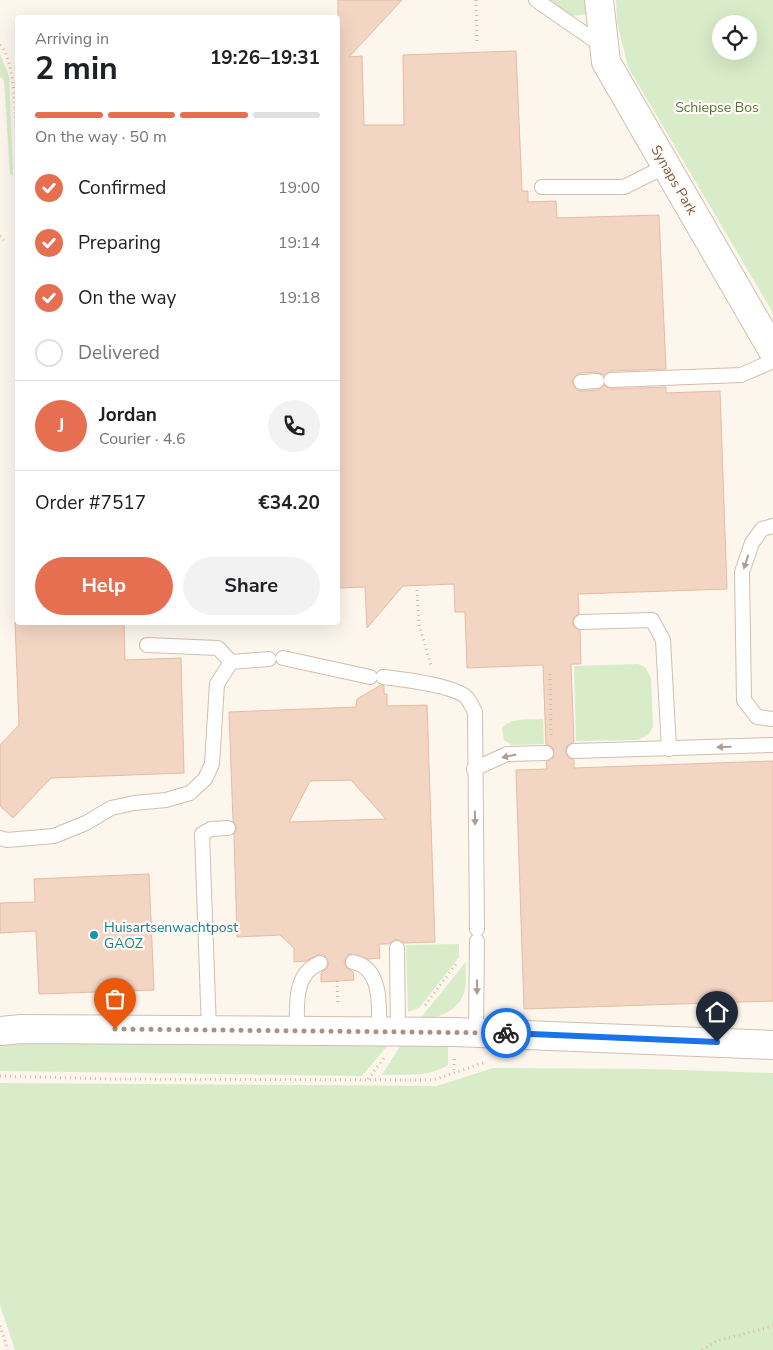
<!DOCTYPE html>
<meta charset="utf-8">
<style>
:root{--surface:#fff;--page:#f2f2f2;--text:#202124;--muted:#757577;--line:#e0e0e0;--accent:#e76f51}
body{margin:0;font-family:"Nunito Sans",sans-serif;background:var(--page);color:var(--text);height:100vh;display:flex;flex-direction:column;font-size:19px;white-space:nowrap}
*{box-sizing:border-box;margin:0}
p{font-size:16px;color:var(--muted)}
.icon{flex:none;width:28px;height:28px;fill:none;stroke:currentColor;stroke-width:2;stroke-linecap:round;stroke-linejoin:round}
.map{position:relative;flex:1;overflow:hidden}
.details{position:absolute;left:15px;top:15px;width:325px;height:610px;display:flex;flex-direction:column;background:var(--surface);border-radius:5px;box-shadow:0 5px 20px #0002}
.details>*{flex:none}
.controls{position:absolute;left:712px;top:15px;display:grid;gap:10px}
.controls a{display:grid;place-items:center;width:45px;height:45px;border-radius:50%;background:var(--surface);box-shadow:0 5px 20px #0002;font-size:25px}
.pin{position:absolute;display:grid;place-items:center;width:42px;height:42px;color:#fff;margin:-51px -21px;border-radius:50% 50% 50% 0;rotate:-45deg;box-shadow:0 0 5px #0007}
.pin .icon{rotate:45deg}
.courier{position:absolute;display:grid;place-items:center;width:50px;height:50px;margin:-25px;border:4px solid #1a73e8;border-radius:50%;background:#fff;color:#222;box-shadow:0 1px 6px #0007}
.head em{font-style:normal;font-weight:700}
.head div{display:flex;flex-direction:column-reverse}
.head{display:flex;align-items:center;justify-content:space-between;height:85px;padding:0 20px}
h1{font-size:32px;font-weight:700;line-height:38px}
.bar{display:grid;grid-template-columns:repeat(4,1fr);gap:8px 5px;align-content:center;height:60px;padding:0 20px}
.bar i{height:6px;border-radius:4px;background:var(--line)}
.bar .on{background:var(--accent)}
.bar p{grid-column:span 4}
.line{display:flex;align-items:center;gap:12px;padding:0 20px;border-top:1px solid var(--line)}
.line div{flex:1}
.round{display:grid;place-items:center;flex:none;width:52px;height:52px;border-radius:26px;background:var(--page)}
ol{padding:0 20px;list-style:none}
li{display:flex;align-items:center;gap:15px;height:55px}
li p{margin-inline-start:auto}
li .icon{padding:5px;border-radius:50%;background:var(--accent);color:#fff;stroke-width:4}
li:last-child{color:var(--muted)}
li i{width:28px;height:28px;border:2px solid var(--line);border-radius:50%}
.primary-button{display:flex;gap:10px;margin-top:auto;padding:10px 20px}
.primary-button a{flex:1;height:58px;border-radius:30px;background:var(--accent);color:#fff;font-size:20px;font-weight:700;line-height:58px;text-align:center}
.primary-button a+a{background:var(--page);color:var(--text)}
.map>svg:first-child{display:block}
</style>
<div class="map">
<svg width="773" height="1350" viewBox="0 0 773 1350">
<rect width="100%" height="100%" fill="#fdf6ec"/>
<!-- green -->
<g fill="#d8ecc9" fill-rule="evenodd">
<path d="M550 0H589L590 14 570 16Z"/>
<path d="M616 0H773V313L628 67 617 22ZM721 24H749V51H721Z"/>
<path d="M0 54 9 76 13 176 10 173 4 80 0 77Z"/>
<path d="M638 664 645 667 651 678 653 727 648 735 638 740 576 741 574 666Z"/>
<path d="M543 719 544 744 511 745 504 740 502 728C511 717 530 720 543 719Z"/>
<path d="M459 944V957L419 1008 408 1012 406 945Z"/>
<path d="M466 962C465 970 467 981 465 990 459 1012 438 1018 419 1020Z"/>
<path d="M0 1042 388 1045 362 1076 0 1071Z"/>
<path d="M448 1044V1065C429 1078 404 1074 382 1075L400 1046Z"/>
<path d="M493 1068 649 1069 773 1073V1350H15L0 1305V1083L437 1086Z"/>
</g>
<!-- building -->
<g fill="#f3d5c3" stroke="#e6bba3" fill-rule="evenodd">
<path d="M338 0H402L349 57 362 56 364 125H404L403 55 516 51 522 191H528V202L556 201 557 218 659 215 666 369 611 371 604 375 597 372 580 373 573 378 572 383 577 390 582 391 598 390 604 385 611 389 666 387V393L720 391 727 589 578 594 579 614 574 617 572 623 574 627 580 630 581 664H571L574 742 567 746 565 752 569 758 574 760V768L773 761V1001L524 1009 516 770 547 769 546 762 554 757 553 748 546 744 543 665 467 668 465 612H455L454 584 403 586 367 628 365 587 338 588Z"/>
<path d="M15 622H124L125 660 181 658 184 773 51 778 13 818 0 806V745L19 725Z"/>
<path d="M381 685 384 686V694H387V706L427 705 435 942 404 943 396 939 389 944H379L380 958 369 959 351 954 345 958 344 963 347 968 353 972 354 980 321 982V973L327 968 329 963 324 955 320 954 306 961 294 962V948L280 935 237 937 234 834 237 828 233 821 229 712 356 707 357 699ZM351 780 386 819 289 822 310 781Z"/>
<path d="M149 874 154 990 39 994 36 931 0 933V903L35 902 34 879Z"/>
</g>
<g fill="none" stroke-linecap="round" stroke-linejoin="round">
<defs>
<g id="service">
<path d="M536 0 604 47"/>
<path d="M542 187H624L666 166"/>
<path d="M611 380 741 375 773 361"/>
<path d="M581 382 597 381"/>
<path d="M773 526 762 529 752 543 742 572 744 700 757 717 773 719"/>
<path d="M581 622 652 620 663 640 669 749"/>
<path d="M147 645 218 648 231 662"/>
<path d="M283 658 370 677"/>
<path d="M383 677C401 679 456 686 467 698 470 702 473 708 475 712L477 929"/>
<path d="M574 751 773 745"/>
<path d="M474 769 507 754 546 753"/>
<path d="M0 838 7 840 54 836 86 823 111 808 134 803 166 800 190 793 205 779 212 764 217 684 231 662 269 659"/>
<path d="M397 948 398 1031"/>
<path d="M353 962C383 968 379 1008 379 1031"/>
<path d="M209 1030 202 834 211 829 228 828"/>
<path d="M297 1030C297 1006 293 974 320 963"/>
<path d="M476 1032 477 941"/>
</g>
<g id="minor">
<path d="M599 0 606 62 773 351"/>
<path d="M0 1031 21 1029 455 1032 773 1045"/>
</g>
</defs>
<!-- service casing -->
<use href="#service" stroke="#d1beb0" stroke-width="16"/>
<!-- minor casing -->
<use href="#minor" stroke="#d1beb0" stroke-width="30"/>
<!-- path -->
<g stroke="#d9b8a5" stroke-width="3" stroke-dasharray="1 4" stroke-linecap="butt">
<path d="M476 0 477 42"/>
<path d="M0 45C21 68 14 152 18 185"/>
<path d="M0 236 4 240"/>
<path d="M417 590 419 625 431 665"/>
<path d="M550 674 551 736"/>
<path d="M337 981 338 1005"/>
<path d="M425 1005 456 964"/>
<path d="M454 1059V1072"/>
<path d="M0 1076 112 1079 433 1080 486 1062"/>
<path d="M368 1079 384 1058"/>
<path d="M0 1326 8 1350"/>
<path d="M702 1350 717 1341 773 1326"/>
</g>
<!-- service -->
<use href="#service" stroke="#fff" stroke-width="14"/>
<!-- minor -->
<use href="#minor" stroke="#fff" stroke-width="28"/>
</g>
<!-- one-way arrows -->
<defs><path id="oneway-solid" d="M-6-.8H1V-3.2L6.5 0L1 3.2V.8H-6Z" transform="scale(1.25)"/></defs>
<g fill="#af9d94">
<use href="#oneway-solid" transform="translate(746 562) rotate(108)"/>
<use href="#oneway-solid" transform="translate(724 747) rotate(178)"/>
<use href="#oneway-solid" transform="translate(509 756) rotate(168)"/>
<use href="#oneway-solid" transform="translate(475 818) rotate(89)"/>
<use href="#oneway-solid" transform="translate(477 987) rotate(90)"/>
</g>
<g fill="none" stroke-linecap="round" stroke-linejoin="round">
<!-- done -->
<path stroke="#a89285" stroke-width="5" stroke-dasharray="0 9" d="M115 1029 506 1033"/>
<!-- route -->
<path stroke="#1a73e8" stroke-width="6" d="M506 1033 717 1042"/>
</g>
<!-- markers -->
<circle fill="#0f9aa8" stroke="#fffaf3" stroke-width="2" cx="94" cy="935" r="5"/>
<g text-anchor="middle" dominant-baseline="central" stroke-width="4.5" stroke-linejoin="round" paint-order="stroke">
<!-- park labels -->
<g font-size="14" fill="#537a41" stroke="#fffaf3">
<text x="717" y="107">Schiepse Bos</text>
</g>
<!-- street labels -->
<g font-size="14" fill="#7a5c4d" stroke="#fffaf3">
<text transform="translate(674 180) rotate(60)">Synaps Park</text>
</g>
<!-- culture labels -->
<g font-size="14" fill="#0d838f" stroke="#fffaf3" text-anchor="start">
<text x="104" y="927">Huisartsenwachtpost<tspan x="104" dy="16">GAOZ</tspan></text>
</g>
</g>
</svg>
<div class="controls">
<a><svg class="icon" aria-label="locate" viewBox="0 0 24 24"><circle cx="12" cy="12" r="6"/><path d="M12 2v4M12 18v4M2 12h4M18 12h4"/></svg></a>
</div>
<div class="pin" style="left:115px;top:1029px;background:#ea580c"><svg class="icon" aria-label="bag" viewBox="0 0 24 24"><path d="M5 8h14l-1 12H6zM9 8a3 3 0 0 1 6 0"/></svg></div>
<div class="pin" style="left:717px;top:1042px;background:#1f2937"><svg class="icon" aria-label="home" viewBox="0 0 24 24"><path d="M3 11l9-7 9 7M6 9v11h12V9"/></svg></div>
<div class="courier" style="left:506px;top:1033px"><svg class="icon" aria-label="bike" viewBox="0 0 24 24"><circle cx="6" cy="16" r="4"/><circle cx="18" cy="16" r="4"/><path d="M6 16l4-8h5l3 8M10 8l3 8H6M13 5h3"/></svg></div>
<section class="details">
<div class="head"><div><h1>2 min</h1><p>Arriving in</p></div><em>19:26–19:31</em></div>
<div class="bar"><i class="on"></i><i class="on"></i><i class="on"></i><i></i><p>On the way · 50 m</p></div>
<ol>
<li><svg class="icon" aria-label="check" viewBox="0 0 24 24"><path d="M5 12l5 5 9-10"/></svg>Confirmed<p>19:00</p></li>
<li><svg class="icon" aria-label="check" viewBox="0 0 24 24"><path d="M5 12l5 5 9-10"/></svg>Preparing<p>19:14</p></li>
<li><svg class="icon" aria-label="check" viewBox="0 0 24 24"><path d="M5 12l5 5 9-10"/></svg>On the way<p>19:18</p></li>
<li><i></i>Delivered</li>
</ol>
<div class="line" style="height:90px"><b class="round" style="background:var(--accent);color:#fff">J</b><div><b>Jordan</b><p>Courier · 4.6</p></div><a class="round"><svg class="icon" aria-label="phone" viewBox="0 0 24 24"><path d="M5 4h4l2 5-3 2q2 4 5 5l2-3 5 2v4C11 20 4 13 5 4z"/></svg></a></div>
<div class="line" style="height:65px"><div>Order #7517</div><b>€34.20</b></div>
<div class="primary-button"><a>Help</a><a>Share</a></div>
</section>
</div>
